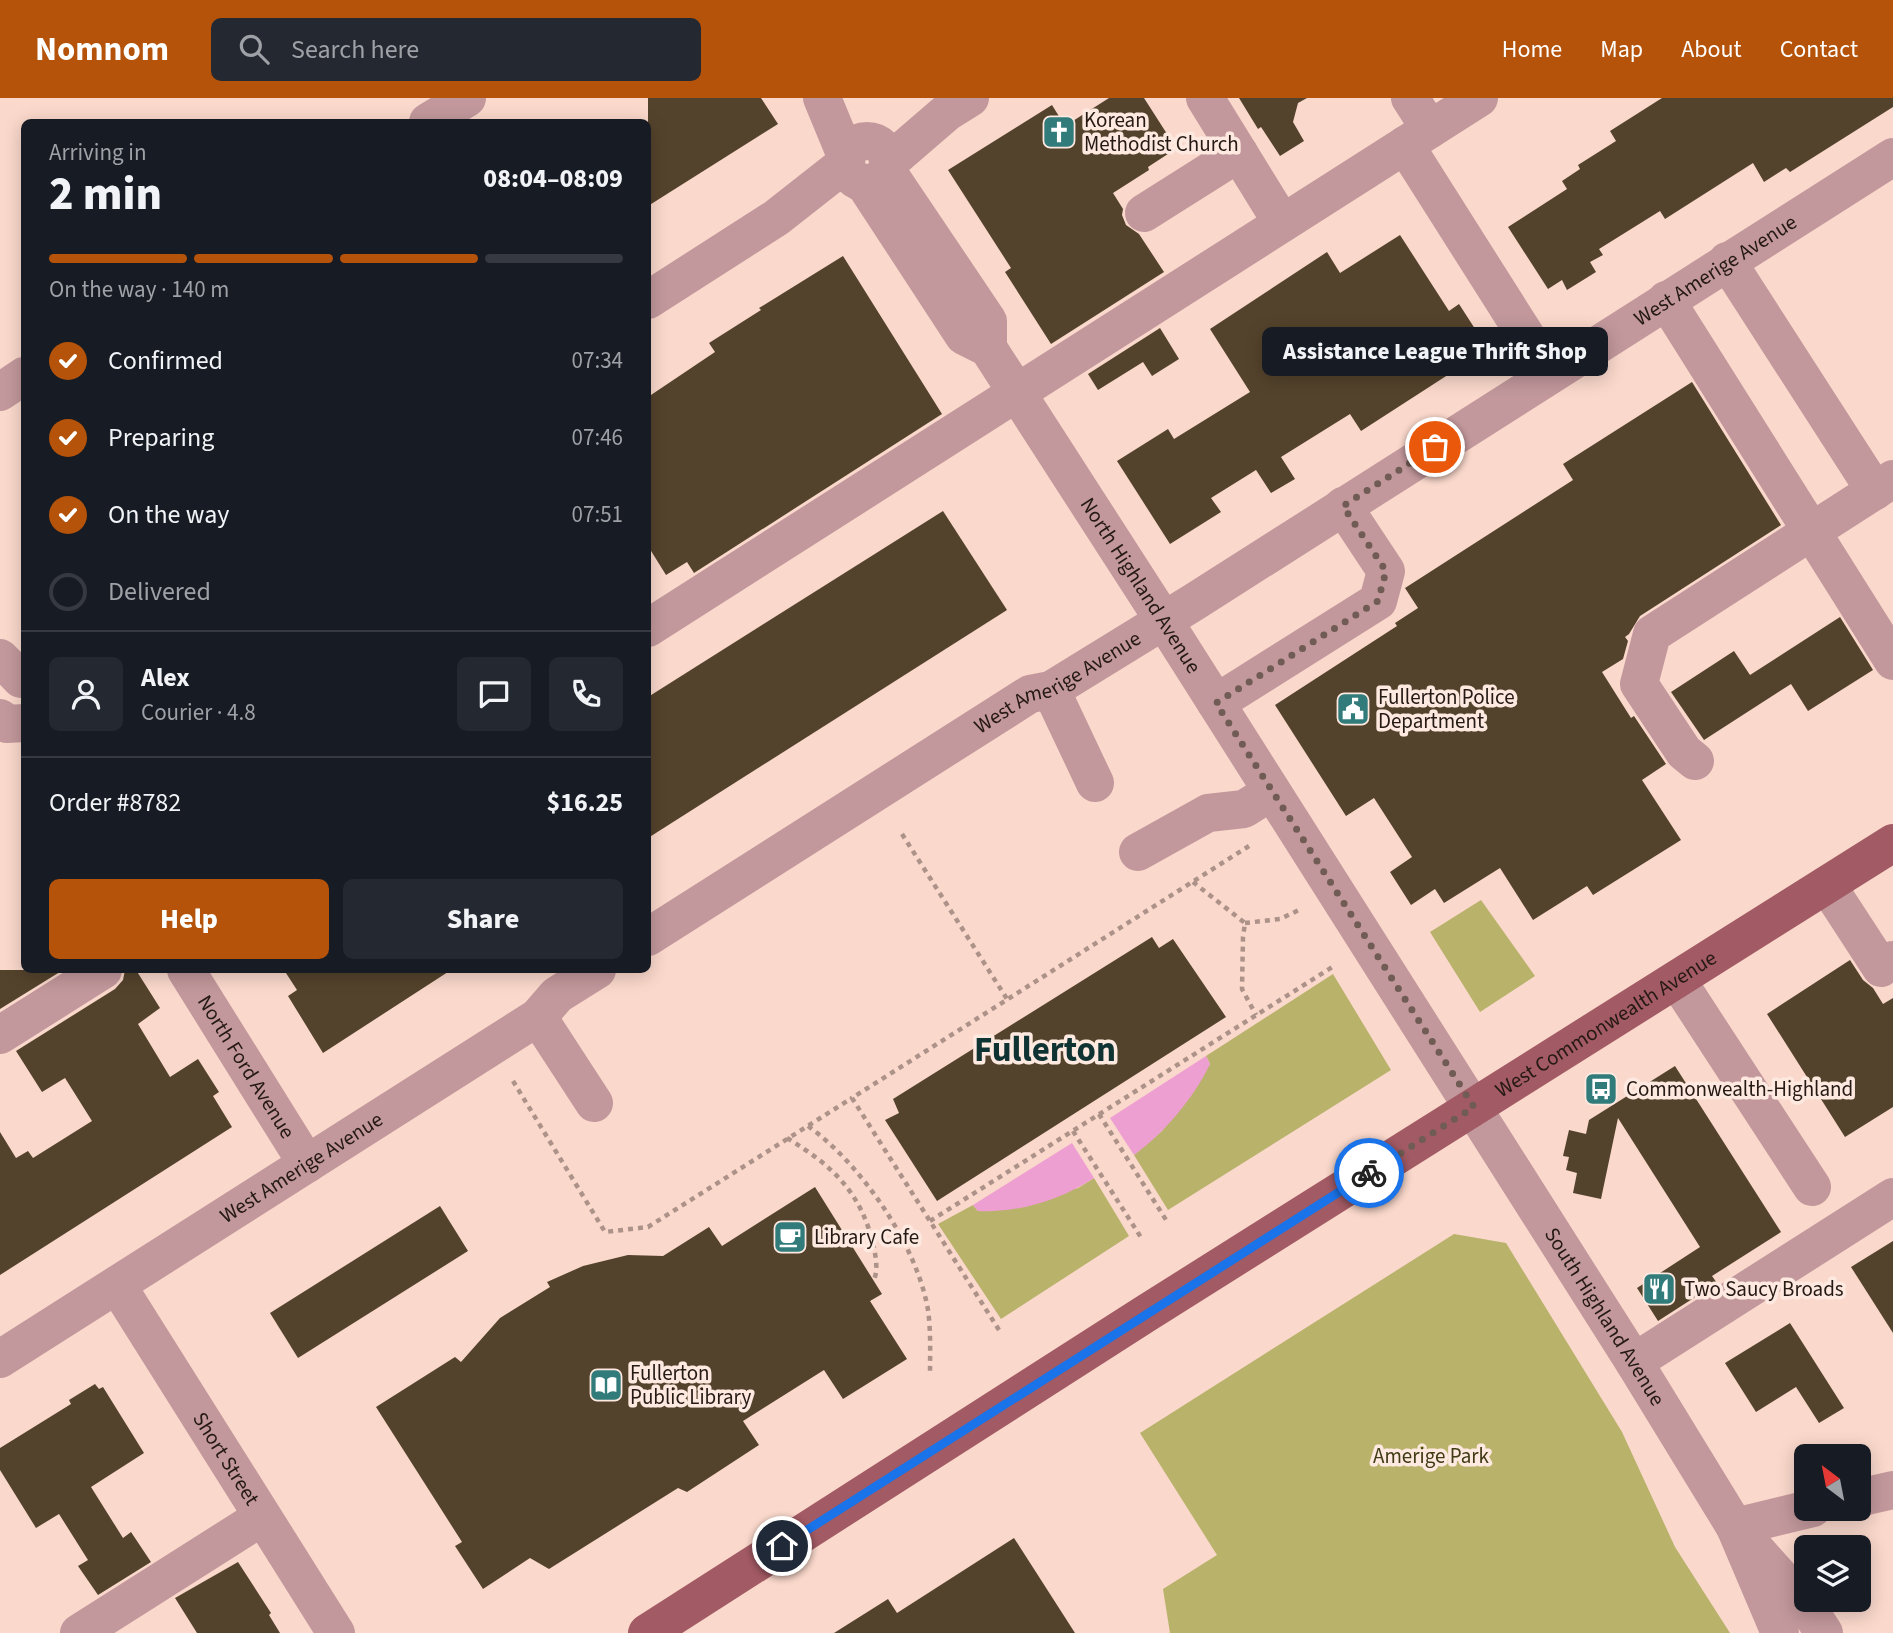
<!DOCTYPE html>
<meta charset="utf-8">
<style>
:root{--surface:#171b24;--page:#242831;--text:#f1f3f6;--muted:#9ea1a6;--line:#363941;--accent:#b45309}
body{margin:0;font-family:"Source Sans 3",sans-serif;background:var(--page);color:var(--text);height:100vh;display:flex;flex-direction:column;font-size:26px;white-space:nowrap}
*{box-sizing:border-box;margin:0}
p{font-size:23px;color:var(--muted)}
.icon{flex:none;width:38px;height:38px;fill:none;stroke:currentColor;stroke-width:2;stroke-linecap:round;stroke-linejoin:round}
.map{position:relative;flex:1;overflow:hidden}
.side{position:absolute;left:21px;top:21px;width:630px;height:854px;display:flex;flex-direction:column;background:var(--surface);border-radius:10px;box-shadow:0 4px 18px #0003}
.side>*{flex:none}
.needle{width:46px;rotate:328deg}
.fabs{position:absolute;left:1794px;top:1346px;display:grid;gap:14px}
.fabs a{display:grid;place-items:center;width:77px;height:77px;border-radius:10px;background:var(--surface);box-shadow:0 4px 18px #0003;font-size:35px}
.pin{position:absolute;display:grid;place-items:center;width:60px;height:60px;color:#fff;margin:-30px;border:4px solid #fff;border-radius:50%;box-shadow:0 2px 7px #0007}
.courier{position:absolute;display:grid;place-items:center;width:70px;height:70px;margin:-35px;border:5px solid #1a73e8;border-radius:50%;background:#fff;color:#222;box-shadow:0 2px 9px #0007}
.bubble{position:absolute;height:49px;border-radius:10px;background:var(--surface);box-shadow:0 4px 18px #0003;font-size:23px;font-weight:800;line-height:49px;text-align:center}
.head em{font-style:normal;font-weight:800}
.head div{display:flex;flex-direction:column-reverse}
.head{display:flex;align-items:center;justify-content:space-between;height:119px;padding:0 28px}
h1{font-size:46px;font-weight:800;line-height:52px}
.bar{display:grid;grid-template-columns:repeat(4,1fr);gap:10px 7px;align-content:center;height:84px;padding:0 28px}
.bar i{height:9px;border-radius:5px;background:var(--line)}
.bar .on{background:var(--accent)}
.bar p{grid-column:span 4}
.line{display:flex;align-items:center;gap:18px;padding:0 28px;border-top:2px solid var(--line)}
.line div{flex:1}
.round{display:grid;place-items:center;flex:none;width:74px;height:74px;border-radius:10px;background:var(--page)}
ol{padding:0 28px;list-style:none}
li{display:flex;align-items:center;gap:21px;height:77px}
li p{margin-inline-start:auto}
li .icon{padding:7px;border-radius:50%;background:var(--accent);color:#fff;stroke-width:4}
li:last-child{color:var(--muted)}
li i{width:38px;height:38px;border:4px solid var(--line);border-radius:50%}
.action{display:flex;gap:14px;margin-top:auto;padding:14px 28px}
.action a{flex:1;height:80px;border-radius:10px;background:var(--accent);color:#fff;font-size:28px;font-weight:800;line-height:80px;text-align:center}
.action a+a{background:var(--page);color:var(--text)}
header{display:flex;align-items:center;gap:42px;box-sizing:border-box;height:98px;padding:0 35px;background:var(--accent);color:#fff}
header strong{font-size:33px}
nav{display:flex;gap:38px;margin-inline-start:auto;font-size:24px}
.search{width:490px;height:63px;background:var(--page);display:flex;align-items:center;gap:18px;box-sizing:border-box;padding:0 24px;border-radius:10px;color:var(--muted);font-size:26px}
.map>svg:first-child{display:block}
</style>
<header>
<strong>Nomnom</strong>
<div class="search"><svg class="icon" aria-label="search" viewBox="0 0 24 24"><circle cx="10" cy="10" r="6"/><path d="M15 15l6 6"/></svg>Search here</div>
<nav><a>Home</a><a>Map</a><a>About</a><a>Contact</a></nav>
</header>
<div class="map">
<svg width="1893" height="1535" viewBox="0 0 1893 1535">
<rect width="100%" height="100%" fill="#fad8cb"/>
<!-- green -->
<g fill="#b9b26b">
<path d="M1481 802 1535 878 1480 914 1430 834Z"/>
<path d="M1333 876 1391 972 1168 1112 1134 1057 1162 1033 1210 966 1206 958Z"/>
<path d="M1094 1080 1129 1138 1001 1221 938 1126 973 1107 978 1113 1078 1090Z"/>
<path d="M1454 1136 1506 1145 1622 1334 1675 1449 1730 1535H1170L1163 1491 1217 1457 1140 1335Z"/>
</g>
<!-- water -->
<g fill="#ee9fd2">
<path d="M1206 958 1210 966C1193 1001 1165 1034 1134 1057L1110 1020Z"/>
<path d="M1072 1045 1094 1080C1060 1102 1019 1115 978 1113L973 1107Z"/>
</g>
<!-- building -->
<g fill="#54432c">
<path d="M648 0H761L778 26 648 108Z"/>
<path d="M1109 0H1144L1169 39 1166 41 1174 52 1148 69 1149 72 1113 95 1123 111 1122 117 1126 127 1139 136 1164 174 1051 246 1005 174 1011 170 948 72 1052 7 1065 28Z"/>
<path d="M1239 0H1307L1298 5 1293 24 1304 43 1280 58 1261 29 1258 31Z"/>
<path d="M1662 0H1893V9L1790 74 1786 70 1764 84 1753 65 1665 121 1660 113 1599 151 1603 157 1590 164 1596 174 1567 192 1562 182 1548 191 1508 129 1567 91 1562 83 1580 71 1578 67 1616 43 1610 33Z"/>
<path d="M1400 137 1449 213 1459 206 1488 251 1361 333 1350 316 1281 359 1295 381 1271 395 1256 372 1211 400 1221 414 1170 446 1117 363 1168 331 1174 341 1250 294 1210 231 1327 154 1340 175Z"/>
<path d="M843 158 942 316 694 475 687 464 666 477 648 448V299L715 254 709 245 761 212 759 210Z"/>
<path d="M1160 230 1179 261 1152 278 1143 264 1098 292 1088 276Z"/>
<path d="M1692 284 1781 427 1640 518 1629 536 1625 539 1628 543 1623 561 1602 574 1631 620 1634 618 1666 666 1642 682 1681 742 1593 797 1587 788 1533 822 1500 770 1444 805 1435 791 1411 807 1390 774 1412 759 1374 700 1346 718 1275 607 1397 528 1395 525 1418 510 1405 490 1573 382 1563 366Z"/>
<path d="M943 413 1007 512 648 740V599Z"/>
<path d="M1840 519 1873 572 1808 613 1791 586 1704 642 1671 594 1734 553 1750 577Z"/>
<path d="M1152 839 1159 850 1173 841 1226 919 937 1103 885 1022 899 1015 893 1001Z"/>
<path d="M1850 862 1863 882 1873 890 1883 906 1893 900V1009L1845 1039 1767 916Z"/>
<path d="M0 872H63L0 911Z"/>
<path d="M125 872H136L160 910 138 926 170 979 198 961 219 994 213 998 232 1029 0 1177V1034L16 1060 28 1053 33 1060 92 1023 65 980 42 994 16 953 115 891 123 882Z"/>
<path d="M284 872H451L323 955 288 898 297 892Z"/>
<path d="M1675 968 1781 1134 1712 1178 1717 1185 1658 1223 1637 1190 1700 1149 1618 1020 1601 1101 1573 1095 1577 1075 1566 1072 1569 1059 1563 1058 1569 1032 1586 1036 1589 1022Z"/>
<path d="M815 1089 882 1196 870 1203 907 1261 843 1301 824 1272 743 1323 759 1347 687 1394 678 1390 549 1471 530 1460 483 1491 455 1448 462 1444 376 1309 455 1259 461 1264 500 1220 550 1189 547 1184 583 1168 628 1157 663 1158 709 1129 722 1148Z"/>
<path d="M440 1108 468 1153 298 1260 270 1215Z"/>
<path d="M1893 1143V1235L1851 1169Z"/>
<path d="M1790 1225 1844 1310 1819 1325 1796 1289 1756 1314 1725 1265Z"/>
<path d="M95 1286 99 1291 103 1289 144 1355 91 1389 123 1440 131 1434 151 1464 98 1497 78 1468 88 1462 59 1416 36 1430 0 1372V1350L71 1306 69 1302Z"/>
<path d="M1014 1440 1075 1535H834L888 1501 897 1515Z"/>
<path d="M238 1464 271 1515 269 1517 280 1535H197L175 1500Z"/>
</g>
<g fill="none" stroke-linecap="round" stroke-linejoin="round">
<!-- path -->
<g stroke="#ac9288" stroke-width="4.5" stroke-dasharray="5 5" stroke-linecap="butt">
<path d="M902 736 1007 901"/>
<path d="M1193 784 1245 825 1243 839 1242 891 1256 917"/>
<path d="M1245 825 1280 821 1299 812"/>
<path d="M513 983 605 1134 648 1129 852 1000"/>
<path d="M1099 1016 1168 1125"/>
<path d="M808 1028C861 1066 917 1147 928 1212 931 1233 930 1255 930 1276"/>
<path d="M1073 1033 1142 1141"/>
<path d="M787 1040C833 1068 862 1095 874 1150 876 1160 878 1172 874 1182"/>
<path d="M930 1123 1334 868"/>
<path d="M999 1232 852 1000 1249 748"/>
</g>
<!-- minor -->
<g stroke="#c2989c" stroke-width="38">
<path d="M822 0 846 58"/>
<path d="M1205 0 1282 125"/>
<path d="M1410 0 1430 31"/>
<path d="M428 24 467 0"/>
<circle cx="867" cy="64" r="21"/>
<path d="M1405 47 1550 276"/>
<path d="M888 65 946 15 970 0"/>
<path d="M887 73 988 223V250"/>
<path id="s1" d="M864 85 964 238 988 250 1164 523 1634 1264 1735 1429 1780 1535"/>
<path d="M1144 115 1239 55"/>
<path d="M1727 163 1875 393"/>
<path d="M648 202 776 120 846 65"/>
<path d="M1666 202 1893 563"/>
<path d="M0 294 24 278"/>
<path d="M648 530 1479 0"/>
<path d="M0 560 21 581"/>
<path d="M1051 592 1095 685"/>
<path d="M1216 605 1378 503 1386 473 1343 408"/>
<path d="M0 620 7 626 24 625"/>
<path d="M1695 663 1684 654 1639 586 1652 536 1893 381"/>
<path d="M1138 754 1208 715 1244 711 1271 694"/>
<path d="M1827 787 1881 870 1893 862"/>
<path id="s2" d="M648 839 1030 596 1051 592 1194 504 1893 59"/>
<path id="s3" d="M186 872 307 1066"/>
<path d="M1677 882 1812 1089"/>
<path d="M538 919 594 1005"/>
<path d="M0 937 103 872"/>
<path id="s4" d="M117 1187 336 1535"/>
<path id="s5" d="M0 1261 538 919 557 897 597 872"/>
<path d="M1634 1264 1893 1099"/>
<path d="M1858 1400 1893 1392"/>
<path d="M1735 1429 1813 1410"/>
<path d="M1755 1451 1807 1509 1824 1535"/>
<path d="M79 1535 262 1419"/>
</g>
<!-- major -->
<path stroke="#a25a64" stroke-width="38" id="s6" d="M647 1535 1145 1216 1893 745"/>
</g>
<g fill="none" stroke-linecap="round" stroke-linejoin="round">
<!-- done -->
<path stroke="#705c54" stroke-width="7" stroke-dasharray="0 12.6" d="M1369 1075 1474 1009 1216 605 1378 503 1386 473 1343 408 1435 349"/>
<!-- route -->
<path stroke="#1a73e8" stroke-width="9" d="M782 1448 1369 1075"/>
</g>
<!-- icons -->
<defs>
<symbol id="church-square" viewBox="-11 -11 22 22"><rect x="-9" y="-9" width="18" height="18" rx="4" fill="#327b7b" stroke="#fee9e1"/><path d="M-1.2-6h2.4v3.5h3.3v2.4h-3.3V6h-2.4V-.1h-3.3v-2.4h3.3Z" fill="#fff"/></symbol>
<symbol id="civic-square" viewBox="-11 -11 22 22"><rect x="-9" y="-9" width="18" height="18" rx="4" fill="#327b7b" stroke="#fee9e1"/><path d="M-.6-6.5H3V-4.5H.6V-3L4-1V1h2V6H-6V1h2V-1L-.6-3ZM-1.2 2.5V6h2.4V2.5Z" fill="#fff"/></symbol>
<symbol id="bus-square" viewBox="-11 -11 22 22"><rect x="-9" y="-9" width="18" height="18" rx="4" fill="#327b7b" stroke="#fee9e1"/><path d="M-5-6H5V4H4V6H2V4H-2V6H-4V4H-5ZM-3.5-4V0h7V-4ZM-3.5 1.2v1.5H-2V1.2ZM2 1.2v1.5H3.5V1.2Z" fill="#fff"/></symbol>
<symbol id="cafe-square" viewBox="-11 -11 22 22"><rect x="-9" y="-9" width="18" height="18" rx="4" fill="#327b7b" stroke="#fee9e1"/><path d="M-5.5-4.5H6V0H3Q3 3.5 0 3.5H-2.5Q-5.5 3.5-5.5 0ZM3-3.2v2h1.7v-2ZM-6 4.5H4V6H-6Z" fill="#fff"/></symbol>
<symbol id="restaurant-square" viewBox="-11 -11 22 22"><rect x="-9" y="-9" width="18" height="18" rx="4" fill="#327b7b" stroke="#fee9e1"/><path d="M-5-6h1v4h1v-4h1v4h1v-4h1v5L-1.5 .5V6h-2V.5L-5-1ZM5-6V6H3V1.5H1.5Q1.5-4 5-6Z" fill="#fff"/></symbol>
<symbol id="library-square" viewBox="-11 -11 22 22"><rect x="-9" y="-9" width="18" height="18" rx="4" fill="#327b7b" stroke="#fee9e1"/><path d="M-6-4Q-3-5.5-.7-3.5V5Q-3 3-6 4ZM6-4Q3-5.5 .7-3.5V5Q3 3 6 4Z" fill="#fff"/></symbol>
</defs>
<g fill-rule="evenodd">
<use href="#church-square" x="1040" y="15" width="38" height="38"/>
<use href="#civic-square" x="1334" y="592" width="38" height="38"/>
<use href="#bus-square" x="1582" y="972" width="38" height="38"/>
<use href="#cafe-square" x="771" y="1120" width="38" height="38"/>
<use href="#restaurant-square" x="1640" y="1172" width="38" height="38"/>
<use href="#library-square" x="587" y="1268" width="38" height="38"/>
</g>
<g text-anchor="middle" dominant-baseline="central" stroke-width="7" stroke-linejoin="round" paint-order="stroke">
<!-- poi labels -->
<g font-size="21" fill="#251914" stroke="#fee9e1" text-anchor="start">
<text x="1084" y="22">Korean<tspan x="1084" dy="24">Methodist Church</tspan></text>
<text x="1378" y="599">Fullerton Police<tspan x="1378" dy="24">Department</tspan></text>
<text x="1626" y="991">Commonwealth-Highland</text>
<text x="814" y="1139">Library Cafe</text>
<text x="1684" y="1191">Two Saucy Broads</text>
<text x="630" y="1275">Fullerton<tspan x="630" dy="24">Public Library</tspan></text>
</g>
<!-- street labels -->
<g font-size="21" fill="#251914" stroke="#fee9e1">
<text stroke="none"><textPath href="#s2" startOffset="1260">West Amerige Avenue</textPath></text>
<text stroke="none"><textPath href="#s1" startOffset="492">North Highland Avenue</textPath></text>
<text stroke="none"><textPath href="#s2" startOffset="483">West Amerige Avenue</textPath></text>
<text stroke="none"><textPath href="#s6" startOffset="1136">West Commonwealth Avenue</textPath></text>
<text stroke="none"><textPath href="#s3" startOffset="114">North Ford Avenue</textPath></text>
<text stroke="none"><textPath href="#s5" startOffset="357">West Amerige Avenue</textPath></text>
<text stroke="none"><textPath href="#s1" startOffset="1358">South Highland Avenue</textPath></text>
<text stroke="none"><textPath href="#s4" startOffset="205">Short Street</textPath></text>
</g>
<!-- park labels -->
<g font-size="21" fill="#3f3b14" stroke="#fee9e1">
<text x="1431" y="1358">Amerige Park</text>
</g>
<!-- town labels -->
<g font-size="35" font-weight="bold" fill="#0f3232" stroke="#fee9e1">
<text x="1045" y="952">Fullerton</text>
</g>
</g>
</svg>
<div class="fabs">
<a><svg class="needle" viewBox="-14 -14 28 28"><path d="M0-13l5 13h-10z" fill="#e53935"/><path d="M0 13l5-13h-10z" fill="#9ea1a6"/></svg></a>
<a><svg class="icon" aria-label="layers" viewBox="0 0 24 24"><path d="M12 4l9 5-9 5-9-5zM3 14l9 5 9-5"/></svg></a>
</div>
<div class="pin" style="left:1435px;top:349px;background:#ea580c"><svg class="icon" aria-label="bag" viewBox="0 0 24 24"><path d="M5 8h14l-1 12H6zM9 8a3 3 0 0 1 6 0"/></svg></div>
<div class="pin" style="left:782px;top:1448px;background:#1f2937"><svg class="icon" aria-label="home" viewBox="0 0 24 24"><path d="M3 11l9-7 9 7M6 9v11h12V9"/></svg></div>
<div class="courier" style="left:1369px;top:1075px"><svg class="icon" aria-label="bike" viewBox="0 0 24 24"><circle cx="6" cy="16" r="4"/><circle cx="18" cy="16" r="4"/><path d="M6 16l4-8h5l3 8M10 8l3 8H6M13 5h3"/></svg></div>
<div class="bubble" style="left:1262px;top:229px;width:346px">Assistance League Thrift Shop</div>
<section class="side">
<div class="head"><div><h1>2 min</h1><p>Arriving in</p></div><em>08:04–08:09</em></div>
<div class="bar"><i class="on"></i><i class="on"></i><i class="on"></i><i></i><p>On the way · 140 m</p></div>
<ol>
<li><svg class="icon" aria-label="check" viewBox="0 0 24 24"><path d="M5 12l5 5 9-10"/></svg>Confirmed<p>07:34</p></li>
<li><svg class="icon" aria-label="check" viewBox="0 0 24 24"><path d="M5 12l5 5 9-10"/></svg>Preparing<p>07:46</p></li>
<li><svg class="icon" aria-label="check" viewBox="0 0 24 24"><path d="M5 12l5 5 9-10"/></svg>On the way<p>07:51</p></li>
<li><i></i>Delivered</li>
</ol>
<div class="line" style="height:126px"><a class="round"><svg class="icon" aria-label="person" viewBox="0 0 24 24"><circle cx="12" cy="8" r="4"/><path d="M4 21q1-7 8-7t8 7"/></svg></a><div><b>Alex</b><p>Courier · 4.8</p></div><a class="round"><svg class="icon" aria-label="chat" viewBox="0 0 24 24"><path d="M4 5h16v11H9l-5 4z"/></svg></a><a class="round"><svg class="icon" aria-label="phone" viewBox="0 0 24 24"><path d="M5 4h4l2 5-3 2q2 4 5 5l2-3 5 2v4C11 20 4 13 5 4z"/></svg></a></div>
<div class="line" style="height:91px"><div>Order #8782</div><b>$16.25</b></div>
<div class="action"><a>Help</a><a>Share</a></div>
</section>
</div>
